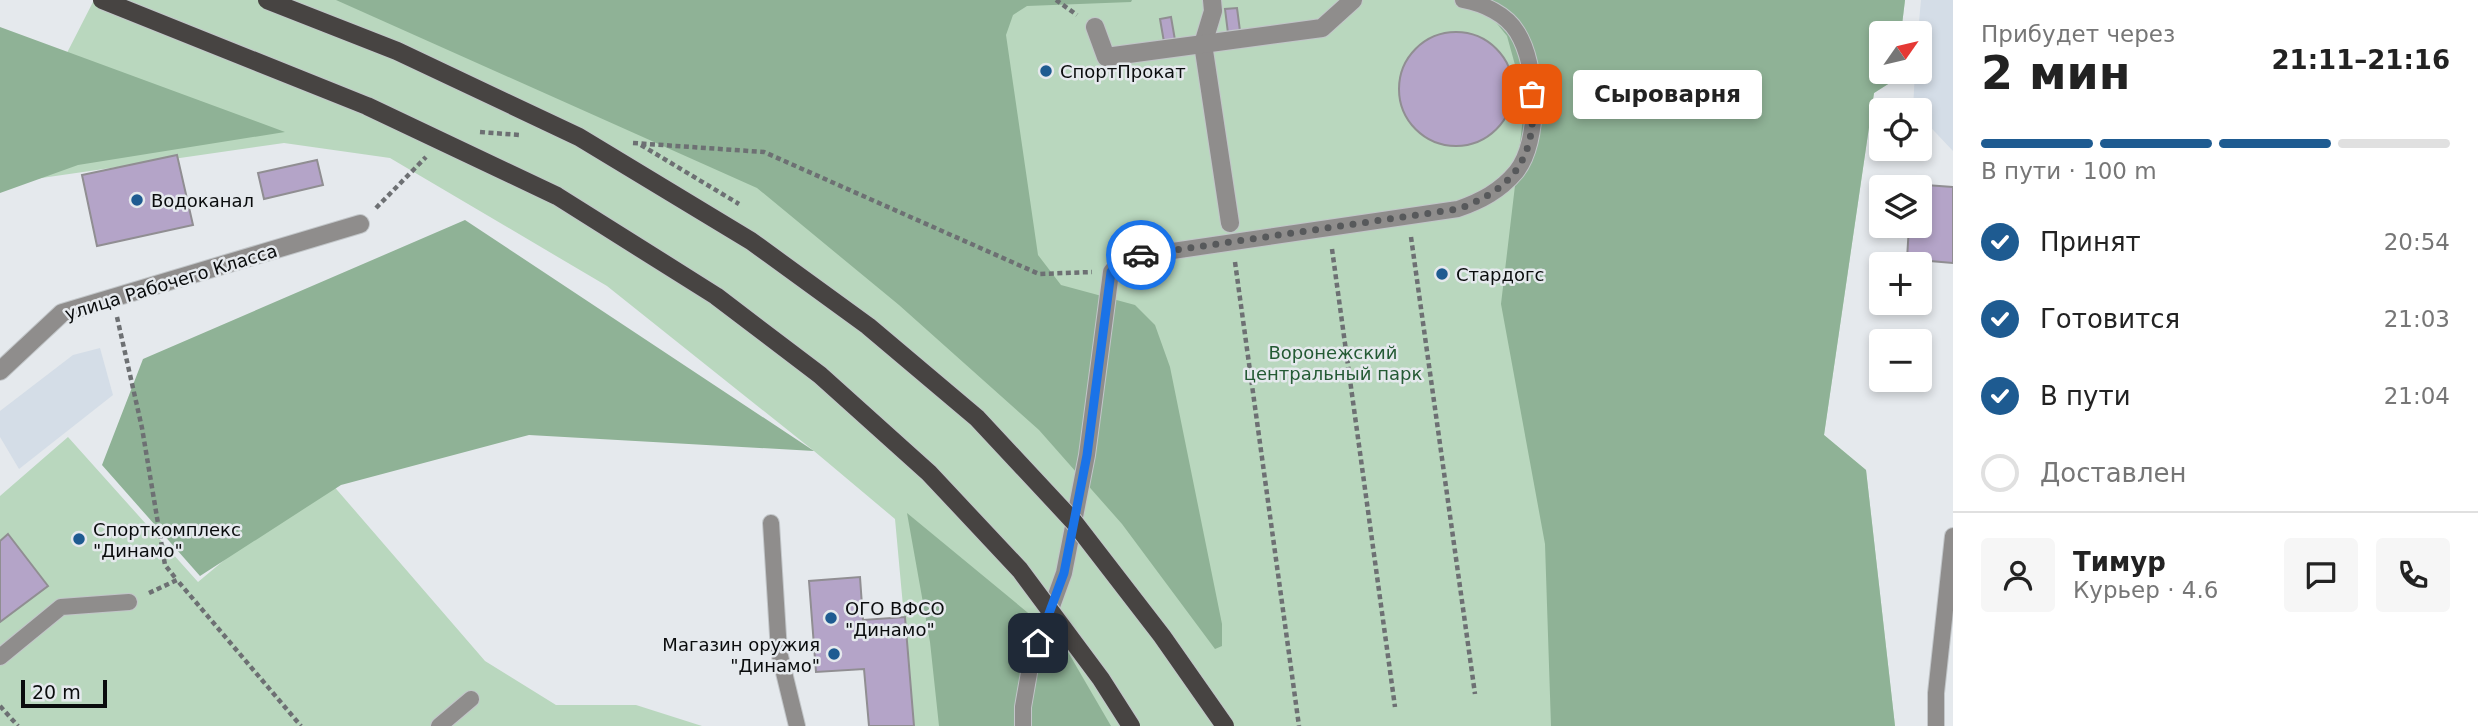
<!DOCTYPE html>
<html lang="ru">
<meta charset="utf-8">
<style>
:root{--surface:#fff;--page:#f6f6f6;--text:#222;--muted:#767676;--line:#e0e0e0;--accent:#1e5b91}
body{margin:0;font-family:"DejaVu Sans",sans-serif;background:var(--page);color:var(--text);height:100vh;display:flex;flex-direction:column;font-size:26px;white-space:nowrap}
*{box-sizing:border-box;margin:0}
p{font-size:23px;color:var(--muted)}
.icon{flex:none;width:38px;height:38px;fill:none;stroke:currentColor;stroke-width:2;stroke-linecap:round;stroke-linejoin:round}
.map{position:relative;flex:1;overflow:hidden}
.drawer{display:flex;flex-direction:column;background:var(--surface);width:525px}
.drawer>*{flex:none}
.needle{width:46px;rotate:56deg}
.controls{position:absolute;left:1869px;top:21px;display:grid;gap:14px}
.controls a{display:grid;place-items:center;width:63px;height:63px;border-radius:7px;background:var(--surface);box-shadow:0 4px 10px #0003;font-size:35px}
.scale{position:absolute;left:21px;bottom:18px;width:86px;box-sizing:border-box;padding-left:7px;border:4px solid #0a0c0d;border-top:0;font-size:19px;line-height:24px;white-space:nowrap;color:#0a0c0d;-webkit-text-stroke:5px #e5e9ed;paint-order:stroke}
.pin{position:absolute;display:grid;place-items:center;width:60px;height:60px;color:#fff;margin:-30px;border-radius:14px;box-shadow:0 4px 10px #0006}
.courier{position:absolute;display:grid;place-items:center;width:70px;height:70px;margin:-35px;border:5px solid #1a73e8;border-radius:50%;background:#fff;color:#222;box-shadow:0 2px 9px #0007}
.bubble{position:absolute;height:49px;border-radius:7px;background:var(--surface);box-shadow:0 4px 10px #0003;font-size:23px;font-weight:700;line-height:49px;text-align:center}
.headline em{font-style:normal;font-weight:700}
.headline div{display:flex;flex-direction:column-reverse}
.headline{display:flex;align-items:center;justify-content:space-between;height:119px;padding:0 28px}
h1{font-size:46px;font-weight:700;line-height:52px}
.bar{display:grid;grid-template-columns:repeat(4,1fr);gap:10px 7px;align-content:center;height:84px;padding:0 28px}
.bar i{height:9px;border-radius:5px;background:var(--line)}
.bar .current{background:var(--accent)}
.bar p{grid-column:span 4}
.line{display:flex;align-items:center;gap:18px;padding:0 28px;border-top:2px solid var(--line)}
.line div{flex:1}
.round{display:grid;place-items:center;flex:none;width:74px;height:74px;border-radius:7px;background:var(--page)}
ol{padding:0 28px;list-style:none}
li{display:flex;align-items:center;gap:21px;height:77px}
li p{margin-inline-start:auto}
li .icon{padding:7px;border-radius:50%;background:var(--accent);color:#fff;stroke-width:4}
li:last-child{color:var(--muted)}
li i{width:38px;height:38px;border:4px solid var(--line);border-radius:50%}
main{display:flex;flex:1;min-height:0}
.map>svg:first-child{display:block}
</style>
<main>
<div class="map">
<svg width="1953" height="726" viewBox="0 0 1953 726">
<rect width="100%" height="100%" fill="#e5e9ed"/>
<!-- built -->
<g fill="#d4dde7">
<path d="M1921 0H1953V151L1920 116V110L1913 108 1915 72H1920L1918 33Z"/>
<path d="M100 348 113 395 19 469 0 437V411L73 355Z"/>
</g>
<!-- green -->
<g fill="#b9d7be">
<path d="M94 0H1905L1901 33H1881V72H1897L1896 79 1874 93 1824 435 1866 470 1895 726H914L895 519 814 451 607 286 390 158 284 143 0 184Z"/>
<path d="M68 437 198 582 325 476 485 661 556 705H636L702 726H0V496Z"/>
</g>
<!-- forest -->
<g fill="#8fb296">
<path d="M336 0H1132L1131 2 1027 6 1013 15 1006 35 1038 255 1061 285 1135 305 1155 325 1170 367 1222 624V646L1215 649 1122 524 1039 430 899 305 757 188Z"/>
<path d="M1478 0H1905L1901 33H1881V72H1897L1896 79 1874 93 1824 435 1866 470 1895 726H1551L1545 544 1501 304 1525 101 1507 36Z"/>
<path d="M0 27 285 132 78 165 0 193Z"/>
<path d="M465 220 814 451 529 435 341 485 200 576 102 465 143 359Z"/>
<path d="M907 513 1061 640 1111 726H939L930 642Z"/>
</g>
<!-- building -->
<g fill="#b4a4c8" stroke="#908e92" stroke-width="2">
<path d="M1237 8 1240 31 1228 33 1225 9Z"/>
<path d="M1171 17 1175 40 1164 42 1160 19Z"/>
<circle cx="1456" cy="89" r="57"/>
<path d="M177 155 193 225 97 246 82 175Z"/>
<path d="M317 160 323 185 264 199 258 173Z"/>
<path d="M1912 184 1953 187V263L1907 259 1909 226H1920V187H1912Z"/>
<path d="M8 534 48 586 0 622V541Z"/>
<path d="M860 577 863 620 905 617 914 726H869L864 669 816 672 809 581Z"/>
</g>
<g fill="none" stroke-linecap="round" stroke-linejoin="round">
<defs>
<g id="service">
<path d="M771 523 779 652 797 726"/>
<path d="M0 657 61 607 129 602"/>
<path d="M439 726 471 699"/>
<path d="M1023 726V707L1030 667 1064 573 1087 455 1111 272 1121 259 1132 257 1458 209C1481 201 1500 191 1516 172 1541 141 1538 65 1517 32 1506 14 1484 4 1463 0"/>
<path d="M1936 726V693L1953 536"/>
</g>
<g id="pedestrian">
<path d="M1212 0 1213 11 1203 44 1230 223"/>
<path d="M1095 27 1106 57 1322 28 1353 0"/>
</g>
<path id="minor" d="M0 371 62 313 360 224"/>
</defs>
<!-- service casing -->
<use href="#service" stroke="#c2c6c9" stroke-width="18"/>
<!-- pedestrian casing -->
<use href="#pedestrian" stroke="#c2c6c9" stroke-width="20"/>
<!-- minor casing -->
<use href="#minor" stroke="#c2c6c9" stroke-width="20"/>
<!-- path -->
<g stroke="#6d7073" stroke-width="4.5" stroke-dasharray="5 3.5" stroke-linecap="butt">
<path d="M1056 0 1077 15"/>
<path d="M480 132 520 135"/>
<path d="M633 143 764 152 1039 274 1092 272"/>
<path d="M376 208 426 157"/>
<path d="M1411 237 1475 694"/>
<path d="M1332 249 1395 707"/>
<path d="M1235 262 1299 726"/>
<path d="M117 317 142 428 165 565 177 580"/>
<path d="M149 593 177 580 301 726"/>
<path d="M0 706 18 726"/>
</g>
<!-- service -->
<use href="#service" stroke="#8f8d8c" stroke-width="16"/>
<!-- pedestrian -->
<use href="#pedestrian" stroke="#8f8d8c" stroke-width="18"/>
<!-- minor -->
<use href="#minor" stroke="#8f8d8c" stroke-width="18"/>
<defs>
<g id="primary-bridge">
<path d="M102 0 367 106 557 196 716 296 820 375 929 473 1020 570 1101 679 1131 726"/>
<path d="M267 0 397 51 579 137 751 241 868 326 977 418 1074 522 1162 636 1225 726"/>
</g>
</defs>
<!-- primary-bridge casing -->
<use href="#primary-bridge" stroke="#c2c6c9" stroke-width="20" stroke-linecap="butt"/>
<!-- path-bridge -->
<path stroke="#6d7073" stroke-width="4.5" stroke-dasharray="5 3.5" stroke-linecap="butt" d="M641 145 739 204"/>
<!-- primary-bridge -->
<use href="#primary-bridge" stroke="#474442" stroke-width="18"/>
</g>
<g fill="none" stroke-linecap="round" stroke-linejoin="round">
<!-- done -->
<path stroke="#57595b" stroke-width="7" stroke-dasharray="0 12.6" d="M1141 255 1458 209C1516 188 1537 155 1532 94"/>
<!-- route -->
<path stroke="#1a73e8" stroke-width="9" d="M1038 643 1064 573 1087 455 1111 272 1121 260 1141 255"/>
</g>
<!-- markers -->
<g fill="#1e5b91" stroke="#e5e9ed" stroke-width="2.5">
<circle cx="1046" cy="71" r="7"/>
<circle cx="137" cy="200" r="7"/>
<circle cx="1442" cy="274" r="7"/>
<circle cx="79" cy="539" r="7"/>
<circle cx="831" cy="618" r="7"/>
<circle cx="834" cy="654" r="7"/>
</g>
<g text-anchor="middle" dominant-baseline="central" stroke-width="5" stroke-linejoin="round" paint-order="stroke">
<!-- poi labels -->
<g font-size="18" fill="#0a0c0d" stroke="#e5e9ed" text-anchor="start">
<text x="1060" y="71">СпортПрокат</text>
<text x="151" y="200">Водоканал</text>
<text x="1456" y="274">Стардогс</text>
<text x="93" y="529">Спорткомплекс<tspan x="93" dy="21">"Динамо"</tspan></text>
<text x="845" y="608">ОГО ВФСО<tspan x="845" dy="21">"Динамо"</tspan></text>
<text x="820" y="644" text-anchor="end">Магазин оружия<tspan x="820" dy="21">"Динамо"</tspan></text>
</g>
<!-- street labels -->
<g font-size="18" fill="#0a0c0d" stroke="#e5e9ed">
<text transform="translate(171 282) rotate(-17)">улица Рабочего Класса</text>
</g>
<!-- park labels -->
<g font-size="18" fill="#245a34" stroke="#e5e9ed">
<text x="1333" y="352">Воронежский<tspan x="1333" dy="21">центральный парк</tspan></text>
</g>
</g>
</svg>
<div class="controls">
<a><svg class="needle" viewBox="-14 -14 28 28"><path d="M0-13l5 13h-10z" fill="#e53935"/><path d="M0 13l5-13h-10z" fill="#767676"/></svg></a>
<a><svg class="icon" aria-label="locate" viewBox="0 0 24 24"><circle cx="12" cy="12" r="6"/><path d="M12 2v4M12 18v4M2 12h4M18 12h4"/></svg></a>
<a><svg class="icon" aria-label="layers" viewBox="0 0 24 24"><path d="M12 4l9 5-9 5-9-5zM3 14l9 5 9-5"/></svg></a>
<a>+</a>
<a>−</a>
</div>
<div class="scale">20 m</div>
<div class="pin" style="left:1532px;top:94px;background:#ea580c"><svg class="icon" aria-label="bag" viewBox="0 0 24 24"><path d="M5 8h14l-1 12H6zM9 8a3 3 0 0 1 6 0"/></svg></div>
<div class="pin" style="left:1038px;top:643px;background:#1f2937"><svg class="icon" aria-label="home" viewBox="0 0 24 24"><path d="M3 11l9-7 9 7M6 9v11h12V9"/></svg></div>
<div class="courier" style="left:1141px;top:255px"><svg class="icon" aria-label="car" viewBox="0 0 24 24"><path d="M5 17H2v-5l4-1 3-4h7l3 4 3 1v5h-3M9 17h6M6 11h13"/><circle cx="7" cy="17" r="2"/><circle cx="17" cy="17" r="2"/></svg></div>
<div class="bubble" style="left:1573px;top:70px;width:189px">Сыроварня</div>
</div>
<section class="drawer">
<div class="headline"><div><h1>2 мин</h1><p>Прибудет через</p></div><em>21:11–21:16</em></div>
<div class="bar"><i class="current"></i><i class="current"></i><i class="current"></i><i></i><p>В пути · 100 m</p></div>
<ol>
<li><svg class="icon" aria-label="check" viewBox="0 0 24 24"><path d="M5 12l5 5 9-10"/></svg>Принят<p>20:54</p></li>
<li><svg class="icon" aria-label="check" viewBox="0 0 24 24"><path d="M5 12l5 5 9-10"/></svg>Готовится<p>21:03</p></li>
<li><svg class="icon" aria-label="check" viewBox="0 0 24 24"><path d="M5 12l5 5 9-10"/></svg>В пути<p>21:04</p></li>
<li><i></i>Доставлен</li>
</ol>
<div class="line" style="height:126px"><a class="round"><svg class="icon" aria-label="person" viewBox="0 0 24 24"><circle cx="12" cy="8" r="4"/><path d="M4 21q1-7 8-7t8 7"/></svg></a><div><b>Тимур</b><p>Курьер · 4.6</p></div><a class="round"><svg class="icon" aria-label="chat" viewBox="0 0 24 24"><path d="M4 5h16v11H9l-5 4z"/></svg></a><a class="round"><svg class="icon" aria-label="phone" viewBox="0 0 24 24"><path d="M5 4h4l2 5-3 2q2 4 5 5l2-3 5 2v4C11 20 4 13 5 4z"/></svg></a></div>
</section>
</main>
